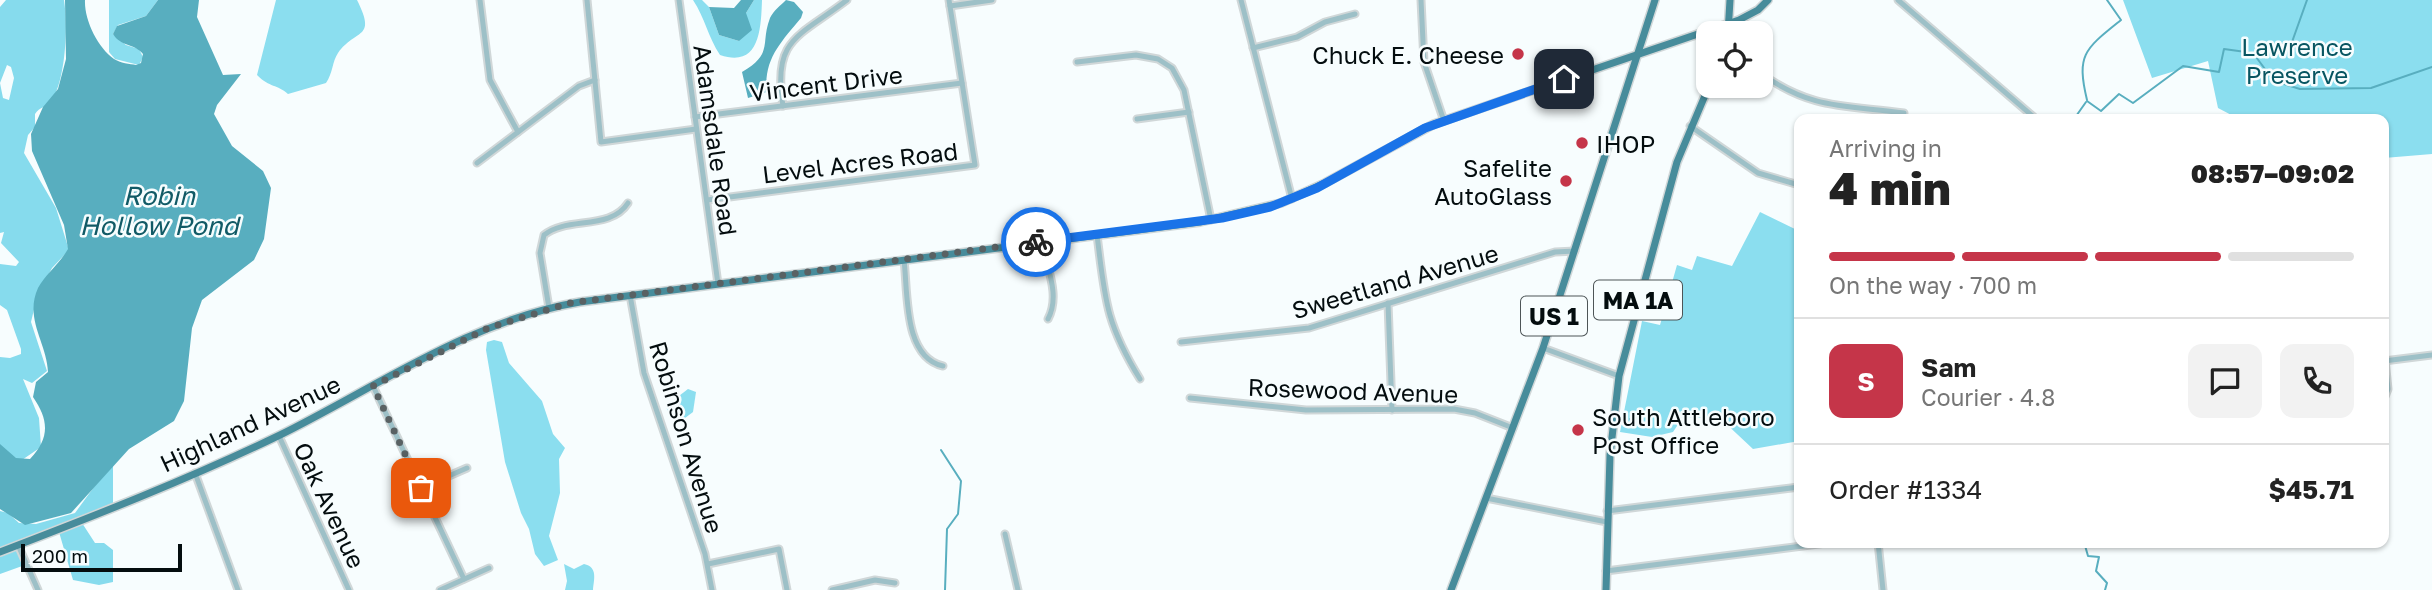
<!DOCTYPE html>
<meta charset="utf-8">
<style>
:root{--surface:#fff;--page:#f2f2f2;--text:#222;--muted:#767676;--line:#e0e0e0;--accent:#c53549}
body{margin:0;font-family:"Golos Text",sans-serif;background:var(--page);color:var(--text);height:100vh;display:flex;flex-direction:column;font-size:26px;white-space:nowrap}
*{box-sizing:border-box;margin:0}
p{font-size:23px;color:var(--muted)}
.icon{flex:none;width:38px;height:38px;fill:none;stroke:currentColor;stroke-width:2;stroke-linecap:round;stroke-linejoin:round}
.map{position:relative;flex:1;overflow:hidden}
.drawer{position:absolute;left:1794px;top:114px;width:595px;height:434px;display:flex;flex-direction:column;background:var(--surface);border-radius:14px;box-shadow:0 2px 5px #0004}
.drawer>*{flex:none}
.controls{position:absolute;left:1696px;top:21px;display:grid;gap:14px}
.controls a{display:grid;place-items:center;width:77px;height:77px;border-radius:14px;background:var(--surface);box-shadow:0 2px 5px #0004;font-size:35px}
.scale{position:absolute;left:21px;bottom:18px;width:161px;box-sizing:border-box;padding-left:7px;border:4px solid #040d0f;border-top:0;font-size:19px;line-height:24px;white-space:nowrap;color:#040d0f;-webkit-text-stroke:5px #f7fdfe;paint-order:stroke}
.pin{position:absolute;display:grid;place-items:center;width:60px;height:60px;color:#fff;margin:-30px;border-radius:14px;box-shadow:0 4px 10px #0006}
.courier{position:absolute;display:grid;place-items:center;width:70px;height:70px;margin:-35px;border:5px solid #1a73e8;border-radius:50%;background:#fff;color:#222;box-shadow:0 2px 9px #0007}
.summary em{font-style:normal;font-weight:800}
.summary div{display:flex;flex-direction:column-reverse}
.summary{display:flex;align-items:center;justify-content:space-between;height:119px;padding:0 35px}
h1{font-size:46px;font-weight:800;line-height:52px}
.bar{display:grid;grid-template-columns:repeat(4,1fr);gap:10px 7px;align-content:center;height:84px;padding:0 35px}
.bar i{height:9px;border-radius:5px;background:var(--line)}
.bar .on{background:var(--accent)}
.bar p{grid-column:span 4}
.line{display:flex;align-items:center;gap:18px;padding:0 35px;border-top:2px solid var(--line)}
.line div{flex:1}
.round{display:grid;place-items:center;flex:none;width:74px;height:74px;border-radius:14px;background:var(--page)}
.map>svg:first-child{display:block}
</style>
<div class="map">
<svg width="2432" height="590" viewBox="0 0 2432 590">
<rect width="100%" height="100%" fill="#f7fdfe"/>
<!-- green -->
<g fill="#8bdeef">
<path d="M109 0H158L146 16 118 25 113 34 126 45 139 49 143 57 139 65 115 59 109 52Z"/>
<path d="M276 0H357C377 40 356 28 338 53 332 62 333 73 326 83L288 94C277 84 270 88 257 75Z"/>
<path d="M693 0H702L709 7 719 35 739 41 746 13 754 0H762C761 31 759 68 720 55 708 37 705 18 693 0Z"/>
<path d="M2123 0H2432V154L2384 158V119H2239L2218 108 2208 61 2152 78Z"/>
<path d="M1760 212 1799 231V441L1753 449 1721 419 1683 417 1673 432 1652 437 1620 432 1642 321 1660 325 1677 265 1692 270 1697 256 1732 266Z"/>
<path d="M494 340 502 342 509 363 542 401 553 434 565 448 559 459 560 493 549 536 558 560 544 566 535 554 529 529 521 513 505 462 486 350 487 342Z"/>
<path d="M688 389 696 392 693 412 677 424 669 415 666 406Z"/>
<path d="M564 564 574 569 584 564C598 567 594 579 593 590H565L567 581Z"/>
</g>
<!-- forest -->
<g fill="#86dbed" fill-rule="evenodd">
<path d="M6 0H64C68 25 66 78 52 100 48 107 39 107 35 114V127L28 135 24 153 56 208 69 250 52 268 37 297 31 322 47 371 32 383 23 379 39 418 41 447 19 462 0 448V357L10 358 21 354V349L7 310 0 305V264L16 266 19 262 1 243 4 232 0 233V7ZM7 65 11 67 14 78 9 100 3 98 0 83Z"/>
<path d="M113 461V510L82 523 95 543H104L113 550V582L99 585 73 580 59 532 20 547 25 565 0 574V511L8 513 19 523 36 524 75 513Z"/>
</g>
<!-- water -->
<g fill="#58aebf">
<path d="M65 0H85C84 20 98 48 114 59 120 63 130 64 136 65L141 63 143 54C134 43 121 47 113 34L117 26 146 16 158 0H199L197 17 223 75 241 74 217 105 214 114 232 146 263 171 271 188 264 239 254 260 202 300 192 328 184 401 174 421 129 449 71 513 25 525 0 509V444L16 458 30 459C50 438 49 420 33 397L36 382 48 372C47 343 24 319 38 288 45 275 60 263 68 249L64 225 32 151 31 134 43 107 58 89 66 59Z"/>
<path d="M741 0H754L746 13 752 30 739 41 719 35 709 7 734 8Z"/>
<path d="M786 0 794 2 803 12 801 18C781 42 763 60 767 92L748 98 742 72C774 53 760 44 770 18 773 11 781 5 786 0Z"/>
</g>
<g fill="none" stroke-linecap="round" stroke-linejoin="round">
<!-- stream -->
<g stroke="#58aebf" stroke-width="2">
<path d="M2253 53 2274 81 2300 89 2371 88 2432 67"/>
<path d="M2087 100C2076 54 2085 49 2121 20L2107 0"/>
<path d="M2087 101 2101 111 2119 94 2133 103 2183 66 2219 72 2224 49 2253 53 2292 42 2307 0"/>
<path d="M2074 119 2086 102"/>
<path d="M1630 419 1658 412"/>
<path d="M941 450 961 481 958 514 947 529 945 590"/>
<path d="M2084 542 2088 556 2099 557 2096 571 2107 583 2105 590"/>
</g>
<defs>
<g id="minor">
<path d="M480 0 490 80 518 132"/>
<path d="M587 0 601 142 696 129"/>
<path d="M679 0 718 284"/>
<path d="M1241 0 1292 199"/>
<path d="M1421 0 1424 62 1444 121"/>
<path d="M1898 0 2036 119"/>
<path d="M950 6 992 0"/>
<path d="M1253 48 1297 37 1325 22 1355 14"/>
<path d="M1077 62 1136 55 1158 59 1172 68 1184 90 1211 220"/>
<path d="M1760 73C1812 110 1844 105 1904 113"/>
<path d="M783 106C772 38 799 37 847 0"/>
<path d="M695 117 962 83"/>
<path d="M1137 119 1189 112"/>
<path d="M1690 126 1758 173 1799 185"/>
<path d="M477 163 579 86 595 80"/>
<path d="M707 200 975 165 949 0"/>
<path d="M1097 235C1105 298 1105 322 1140 379"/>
<path d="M1042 242C1046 266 1061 295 1048 319"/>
<path d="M904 260C908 292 903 357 943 366"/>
<path d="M630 295 644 373 705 554 712 590"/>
<path d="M1388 303 1392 410"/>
<path d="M549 308 540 253 544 235C567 216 610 231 628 203"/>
<path d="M1181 342 1309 328 1555 252 1575 251"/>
<path d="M1543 348 1619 376"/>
<path d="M2384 361 2432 355"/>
<path d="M373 386 464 579"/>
<path d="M1190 398 1306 410 1454 409 1475 413 1513 428"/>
<path d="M2384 399 2388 389 2385 360"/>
<path d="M279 436 349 590"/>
<path d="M195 473 238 590"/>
<path d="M421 488 467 468"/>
<path d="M1486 498 1607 522"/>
<path d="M1607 511 1799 487"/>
<path d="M1005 534 1018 590"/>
<path d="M1878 542 1883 590"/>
<path d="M18 545 38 590"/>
<path d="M708 564 779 549 787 590"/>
<path d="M1606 571 1834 542"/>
<path d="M440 590 489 568"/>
<path d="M832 590 875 580 895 583"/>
</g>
<g id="major">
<path d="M1728 33 1730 0"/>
<path d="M0 552C94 516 189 479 280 435 377 387 471 320 580 302L1200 222 1281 203 1325 183 1434 124 1739 20 1758 10 1768 0"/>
<path d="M1451 590 1543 348 1655 0"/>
<path d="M1606 590 1610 455 1619 376 1677 162 1709 86"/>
</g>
</defs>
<!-- minor casing -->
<use href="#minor" stroke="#d0d7d8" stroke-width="9"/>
<!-- major casing -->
<use href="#major" stroke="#d0d7d8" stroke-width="10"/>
<!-- minor -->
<use href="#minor" stroke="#9dc0c7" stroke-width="5"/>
<!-- major -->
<use href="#major" stroke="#478c9b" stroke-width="7"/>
</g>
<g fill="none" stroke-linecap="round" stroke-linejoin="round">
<!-- done -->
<path stroke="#596163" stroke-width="7" stroke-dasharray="0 12.6" d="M421 488 373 386 488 328 570 303 1036 242"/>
<!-- route -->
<path stroke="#1a73e8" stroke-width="9" d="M1036 242 1222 218 1270 207 1317 188 1425 128 1564 79"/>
</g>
<!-- markers -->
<g fill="#c53549" stroke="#f7fdfe" stroke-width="2.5">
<circle cx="1518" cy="54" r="7"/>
<circle cx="1582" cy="143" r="7"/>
<circle cx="1566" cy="181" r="7"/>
<circle cx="1578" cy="430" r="7"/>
</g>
<g text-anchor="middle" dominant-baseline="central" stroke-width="5" stroke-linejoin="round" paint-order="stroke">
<!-- shield labels -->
<g fill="#f7fdfe" stroke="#4d5557" stroke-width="2">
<rect x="1594" y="280.5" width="88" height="39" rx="5"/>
<rect x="1521" y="296.5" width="66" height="39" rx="5"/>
</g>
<g font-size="23" font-weight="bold" fill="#040d0f">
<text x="1638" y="300">MA 1A</text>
<text x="1554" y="316">US 1</text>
</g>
<!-- park labels -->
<g font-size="24" fill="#075561" stroke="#f7fdfe">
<text x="2297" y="46">Lawrence<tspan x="2297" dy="28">Preserve</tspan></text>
</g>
<!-- poi labels -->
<g font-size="24" fill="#040d0f" stroke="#f7fdfe" text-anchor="end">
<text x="1504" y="54">Chuck E. Cheese</text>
<text x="1596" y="143" text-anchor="start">IHOP</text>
<text x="1552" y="167">Safelite<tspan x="1552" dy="28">AutoGlass</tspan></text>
<text x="1592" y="416" text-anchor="start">South Attleboro<tspan x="1592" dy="28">Post Office</tspan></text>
</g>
<!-- street labels -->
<g font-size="24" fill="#040d0f" stroke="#f7fdfe">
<text transform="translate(826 83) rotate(-7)">Vincent Drive</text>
<text transform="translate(716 140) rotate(82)">Adamsdale Road</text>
<text transform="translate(860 162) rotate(-7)">Level Acres Road</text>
<text transform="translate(1395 281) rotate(-16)">Sweetland Avenue</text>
<text transform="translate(1353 390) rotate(2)">Rosewood Avenue</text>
<text transform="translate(250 423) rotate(-25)">Highland Avenue</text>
<text transform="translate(687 437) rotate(73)">Robinson Avenue</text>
<text transform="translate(330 505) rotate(65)">Oak Avenue</text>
</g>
<!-- water labels -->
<g font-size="26" font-style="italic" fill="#115a66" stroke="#f7fdfe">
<text x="159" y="195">Robin<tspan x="159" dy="30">Hollow Pond</tspan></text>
</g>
</g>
</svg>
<div class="controls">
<a><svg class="icon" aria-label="locate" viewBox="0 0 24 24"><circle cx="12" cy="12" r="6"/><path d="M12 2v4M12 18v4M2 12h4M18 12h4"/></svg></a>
</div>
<div class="scale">200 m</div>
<div class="pin" style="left:421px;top:488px;background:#ea580c"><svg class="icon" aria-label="bag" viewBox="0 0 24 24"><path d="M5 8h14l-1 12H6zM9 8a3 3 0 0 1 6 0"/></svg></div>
<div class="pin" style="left:1564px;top:79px;background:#1f2937"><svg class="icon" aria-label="home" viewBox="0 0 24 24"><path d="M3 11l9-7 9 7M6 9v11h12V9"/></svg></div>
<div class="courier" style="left:1036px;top:242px"><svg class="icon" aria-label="bike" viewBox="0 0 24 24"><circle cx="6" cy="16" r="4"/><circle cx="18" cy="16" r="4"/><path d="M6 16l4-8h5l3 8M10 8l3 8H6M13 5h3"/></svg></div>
<section class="drawer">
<div class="summary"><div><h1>4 min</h1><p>Arriving in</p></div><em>08:57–09:02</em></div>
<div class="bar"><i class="on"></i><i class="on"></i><i class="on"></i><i></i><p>On the way · 700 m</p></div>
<div class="line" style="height:126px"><b class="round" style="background:var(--accent);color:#fff">S</b><div><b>Sam</b><p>Courier · 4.8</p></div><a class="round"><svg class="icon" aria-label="chat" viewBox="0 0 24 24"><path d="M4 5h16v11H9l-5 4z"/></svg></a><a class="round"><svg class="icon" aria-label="phone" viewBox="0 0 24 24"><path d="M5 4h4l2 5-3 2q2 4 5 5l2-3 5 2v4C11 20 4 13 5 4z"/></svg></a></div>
<div class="line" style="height:91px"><div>Order #1334</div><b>$45.71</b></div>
</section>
</div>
